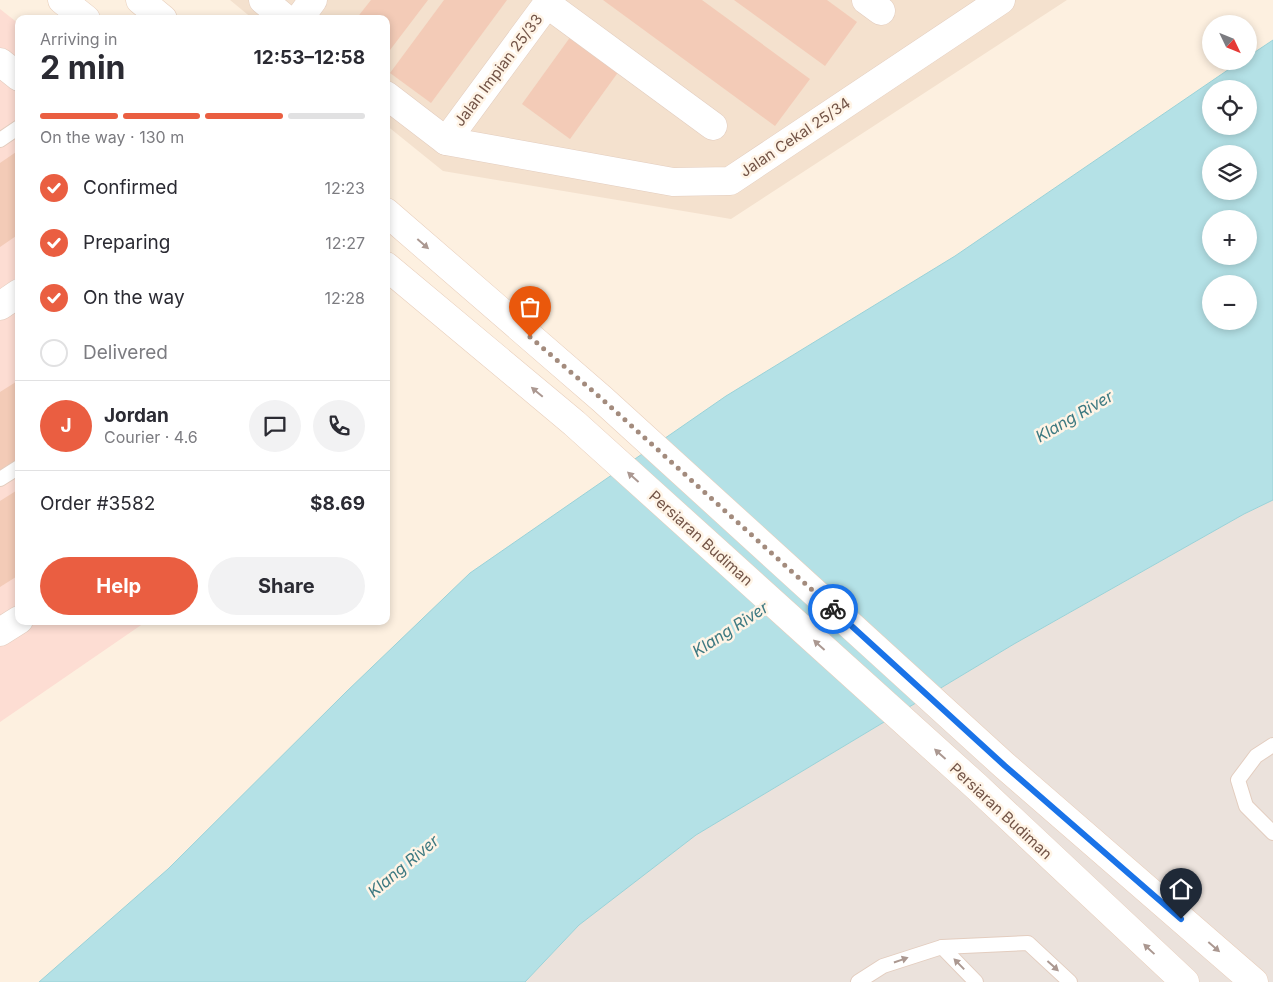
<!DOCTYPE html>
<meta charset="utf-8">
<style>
:root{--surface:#fff;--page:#f2f2f3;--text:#2b2b33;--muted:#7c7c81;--line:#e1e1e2;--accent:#ea5e41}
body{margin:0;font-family:Inter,sans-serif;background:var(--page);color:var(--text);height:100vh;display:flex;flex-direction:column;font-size:19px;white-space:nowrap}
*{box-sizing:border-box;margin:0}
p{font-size:16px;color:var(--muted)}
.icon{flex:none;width:28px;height:28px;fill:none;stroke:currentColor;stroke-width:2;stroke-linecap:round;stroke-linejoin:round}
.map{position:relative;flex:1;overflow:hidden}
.drawer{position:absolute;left:15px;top:15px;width:375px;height:610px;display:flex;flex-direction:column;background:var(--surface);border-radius:10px;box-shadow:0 2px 8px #0003}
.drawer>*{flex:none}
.needle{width:32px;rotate:133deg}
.tools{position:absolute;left:1202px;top:15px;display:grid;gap:10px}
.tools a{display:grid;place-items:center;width:55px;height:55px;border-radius:50%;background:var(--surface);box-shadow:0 2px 8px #0003;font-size:25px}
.pin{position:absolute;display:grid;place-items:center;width:42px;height:42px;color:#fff;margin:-51px -21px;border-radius:50% 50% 50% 0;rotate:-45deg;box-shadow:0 0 5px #0007}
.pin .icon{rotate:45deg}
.courier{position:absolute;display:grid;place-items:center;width:50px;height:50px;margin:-25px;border:4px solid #1a73e8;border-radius:50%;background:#fff;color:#222;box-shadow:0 1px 6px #0007}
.head em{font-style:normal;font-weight:700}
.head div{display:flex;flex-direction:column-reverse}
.head{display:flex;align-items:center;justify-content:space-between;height:85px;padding:0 25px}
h1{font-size:32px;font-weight:700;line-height:38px}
.bar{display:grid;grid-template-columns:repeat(4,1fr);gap:8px 5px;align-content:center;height:60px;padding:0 25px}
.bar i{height:6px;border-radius:4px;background:var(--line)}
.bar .active{background:var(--accent)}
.bar p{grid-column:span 4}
.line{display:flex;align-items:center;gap:12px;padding:0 25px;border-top:1px solid var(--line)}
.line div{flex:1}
.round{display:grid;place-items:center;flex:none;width:52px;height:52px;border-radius:26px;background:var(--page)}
ol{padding:0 25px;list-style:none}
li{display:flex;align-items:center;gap:15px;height:55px}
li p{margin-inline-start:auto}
li .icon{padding:5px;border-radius:50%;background:var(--accent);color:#fff;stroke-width:4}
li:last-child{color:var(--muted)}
li i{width:28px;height:28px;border:2px solid var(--line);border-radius:50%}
.primary-button{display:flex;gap:10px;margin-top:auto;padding:10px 25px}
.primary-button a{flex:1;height:58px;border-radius:30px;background:var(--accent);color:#fff;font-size:20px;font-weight:700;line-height:58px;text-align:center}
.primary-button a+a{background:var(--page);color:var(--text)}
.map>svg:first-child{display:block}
</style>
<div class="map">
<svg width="1273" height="982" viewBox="0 0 1273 982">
<rect width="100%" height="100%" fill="#fdf0e0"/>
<!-- residential -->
<path fill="#f4e1ce" d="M230 0H1067L731 219 443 171 386 125V19H253Z"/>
<!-- commercial -->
<path fill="#fdddd3" d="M0 9 19 24V621H147L0 722Z"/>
<!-- industrial -->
<path fill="#ebe2dc" d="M1273 500V982H525L579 925 696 835 1014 644 1244 514Z"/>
<!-- water -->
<path fill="#b4e1e6" stroke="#9ad2d8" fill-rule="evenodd" d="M1273 40V500L1244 514 1014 644 696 835 579 925 525 982H39L168 869 346 692 470 573 726 396 955 256 1241 61H1249V56ZM1211 89H1249V126H1211ZM1211 154H1249V191H1211ZM1211 219H1249V256H1211ZM1211 284H1249V321H1211Z"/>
<!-- building -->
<g fill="#f3cbb7">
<path d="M371 0H428L390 50 386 47V19H356Z"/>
<path d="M444 0H507L431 103 390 73Z"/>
<path d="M603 0H702L810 79 775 126Z"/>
<path d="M734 0H827L857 22 825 66Z"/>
<path d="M571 36 619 71 570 139 522 104Z"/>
<path d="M19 150V234L0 247V163Z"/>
<path d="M19 380V459L0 471V392Z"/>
<path d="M19 489V575L0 587V501Z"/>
</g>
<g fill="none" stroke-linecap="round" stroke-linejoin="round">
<defs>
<g id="service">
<path d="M0 140 19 127"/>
<path d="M0 479 19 467"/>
<path d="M1273 745 1256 756 1238 780 1246 806 1273 833"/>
<path d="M942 947 976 982"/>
<path d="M858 982 883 966 942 947 1028 943 1070 982"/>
</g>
<g id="minor">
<path d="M263 0 286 19"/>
<path d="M866 0 881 11"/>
<path d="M547 4 713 126"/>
<path d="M299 19 313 0"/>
<path d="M0 62 19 77"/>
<path d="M386 95 446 141 673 182 730 181 1001 0"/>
<path d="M446 141 550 0"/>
<path d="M0 306 19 293"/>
<path d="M0 632 19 620"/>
</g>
<g id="secondary">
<path d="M62 0 86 19"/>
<path d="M140 0 163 19"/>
<path d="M386 212 602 399 1005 766 1254 982"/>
<path d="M386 266 574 423 976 786 1185 982"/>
</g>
</defs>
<!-- service casing -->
<use href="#service" stroke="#e3cdbf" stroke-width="16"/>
<!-- minor casing -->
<use href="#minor" stroke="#e3cdbf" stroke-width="29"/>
<!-- secondary casing -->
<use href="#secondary" stroke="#e8cebb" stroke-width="29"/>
<!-- service -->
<use href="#service" stroke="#fff" stroke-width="14"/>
<!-- minor -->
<use href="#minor" stroke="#fff" stroke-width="28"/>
<!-- secondary -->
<use href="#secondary" stroke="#fff" stroke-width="28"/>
</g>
<!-- one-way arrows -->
<defs><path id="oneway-solid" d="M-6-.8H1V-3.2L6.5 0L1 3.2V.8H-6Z" transform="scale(1.25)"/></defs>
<g fill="#ab9891">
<use href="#oneway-solid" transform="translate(423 244) rotate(41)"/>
<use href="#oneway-solid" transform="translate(537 392) rotate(-140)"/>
<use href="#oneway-solid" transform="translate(633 477) rotate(-138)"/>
<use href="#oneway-solid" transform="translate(819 645) rotate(-138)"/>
<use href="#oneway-solid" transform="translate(940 754) rotate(-138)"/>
<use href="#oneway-solid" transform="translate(1214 947) rotate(41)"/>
<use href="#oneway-solid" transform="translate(1149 949) rotate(-137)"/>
<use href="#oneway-solid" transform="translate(901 960) rotate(-19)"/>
<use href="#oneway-solid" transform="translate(959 964) rotate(-134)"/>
<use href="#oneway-solid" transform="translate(1053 966) rotate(42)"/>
</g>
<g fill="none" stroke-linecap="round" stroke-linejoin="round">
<!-- done -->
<path stroke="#a38b7d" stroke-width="5" stroke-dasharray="0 9" d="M530 337 602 399 833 609"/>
<!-- route -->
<path stroke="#1a73e8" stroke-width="6" d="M833 609 1005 766 1181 919"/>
</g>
<g text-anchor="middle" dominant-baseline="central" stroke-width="5" stroke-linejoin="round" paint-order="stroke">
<!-- street labels -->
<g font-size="15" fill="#735447" stroke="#fff4e6">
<text transform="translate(498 70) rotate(-53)">Jalan Impian 25/33</text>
<text transform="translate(795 137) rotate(-34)">Jalan Cekal 25/34</text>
<text transform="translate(701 538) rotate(42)">Persiaran Budiman</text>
<text transform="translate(1001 811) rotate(43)">Persiaran Budiman</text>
</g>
<!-- water labels -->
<g font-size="16" font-style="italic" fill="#3d7981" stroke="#fff4e6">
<text transform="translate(1074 416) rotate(-30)">Klang River</text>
<text transform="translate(730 629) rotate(-33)">Klang River</text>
<text transform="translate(403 866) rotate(-40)">Klang River</text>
</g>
</g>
</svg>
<div class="tools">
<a><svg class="needle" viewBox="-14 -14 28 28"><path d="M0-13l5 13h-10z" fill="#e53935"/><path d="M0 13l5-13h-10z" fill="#7c7c81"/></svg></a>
<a><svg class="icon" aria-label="locate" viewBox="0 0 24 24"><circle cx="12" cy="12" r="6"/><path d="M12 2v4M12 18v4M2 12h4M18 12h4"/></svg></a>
<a><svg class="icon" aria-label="layers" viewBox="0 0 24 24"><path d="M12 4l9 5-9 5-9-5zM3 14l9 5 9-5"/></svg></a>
<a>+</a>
<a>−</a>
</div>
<div class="pin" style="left:530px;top:337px;background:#ea580c"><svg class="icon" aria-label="bag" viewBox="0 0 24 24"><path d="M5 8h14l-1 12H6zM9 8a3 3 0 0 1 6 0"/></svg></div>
<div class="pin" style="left:1181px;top:919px;background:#1f2937"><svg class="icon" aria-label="home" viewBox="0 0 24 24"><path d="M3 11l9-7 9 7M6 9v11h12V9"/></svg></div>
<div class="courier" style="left:833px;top:609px"><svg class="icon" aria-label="bike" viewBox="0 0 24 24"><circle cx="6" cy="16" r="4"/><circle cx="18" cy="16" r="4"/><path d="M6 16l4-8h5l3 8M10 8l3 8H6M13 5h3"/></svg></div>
<section class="drawer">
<div class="head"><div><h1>2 min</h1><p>Arriving in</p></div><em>12:53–12:58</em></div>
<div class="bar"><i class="active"></i><i class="active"></i><i class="active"></i><i></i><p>On the way · 130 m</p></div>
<ol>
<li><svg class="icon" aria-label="check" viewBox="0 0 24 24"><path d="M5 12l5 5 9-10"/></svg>Confirmed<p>12:23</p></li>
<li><svg class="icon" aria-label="check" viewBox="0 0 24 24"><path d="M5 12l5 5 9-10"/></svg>Preparing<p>12:27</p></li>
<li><svg class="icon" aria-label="check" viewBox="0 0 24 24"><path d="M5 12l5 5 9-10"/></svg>On the way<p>12:28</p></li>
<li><i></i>Delivered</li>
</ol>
<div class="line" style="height:90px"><b class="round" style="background:var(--accent);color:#fff">J</b><div><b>Jordan</b><p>Courier · 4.6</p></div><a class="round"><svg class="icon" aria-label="chat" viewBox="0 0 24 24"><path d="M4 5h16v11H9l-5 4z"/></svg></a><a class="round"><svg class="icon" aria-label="phone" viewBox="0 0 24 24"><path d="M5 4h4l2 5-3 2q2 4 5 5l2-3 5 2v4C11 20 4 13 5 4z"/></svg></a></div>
<div class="line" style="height:65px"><div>Order #3582</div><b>$8.69</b></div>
<div class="primary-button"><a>Help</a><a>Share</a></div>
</section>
</div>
